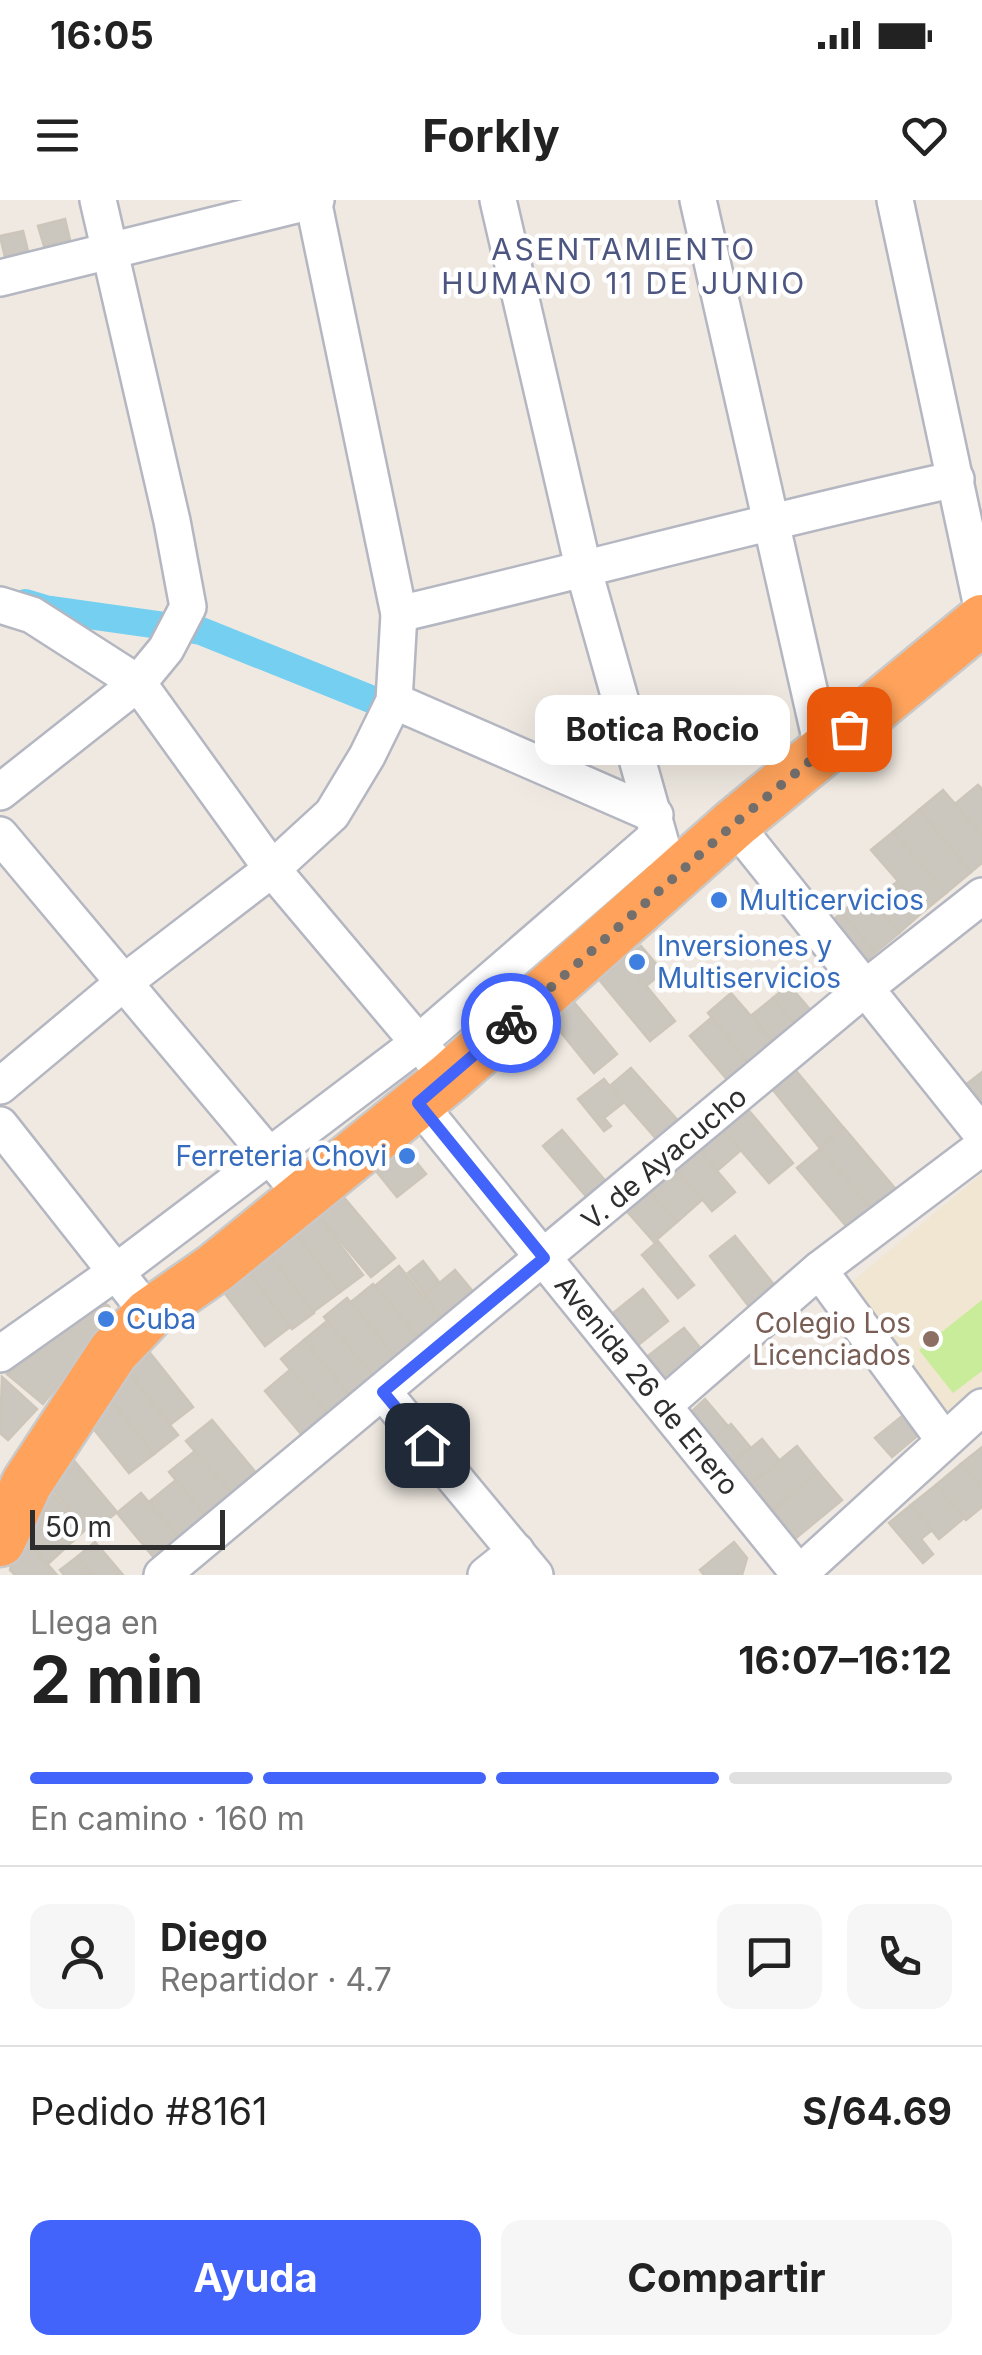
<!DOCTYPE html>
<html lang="es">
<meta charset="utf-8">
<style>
:root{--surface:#fff;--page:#f6f6f6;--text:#222;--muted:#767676;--line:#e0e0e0;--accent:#4264fb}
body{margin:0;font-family:Inter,sans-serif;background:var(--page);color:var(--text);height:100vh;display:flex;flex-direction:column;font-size:38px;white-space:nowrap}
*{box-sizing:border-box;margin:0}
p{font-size:32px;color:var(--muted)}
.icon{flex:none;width:55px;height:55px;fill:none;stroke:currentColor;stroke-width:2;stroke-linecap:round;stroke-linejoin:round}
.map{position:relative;height:1375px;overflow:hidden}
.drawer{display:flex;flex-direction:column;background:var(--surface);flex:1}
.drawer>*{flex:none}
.scale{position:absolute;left:30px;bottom:25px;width:195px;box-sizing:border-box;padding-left:10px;border:5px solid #2e2e2e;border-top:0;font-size:28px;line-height:35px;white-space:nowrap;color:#2e2e2e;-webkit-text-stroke:8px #fff;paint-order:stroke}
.pin{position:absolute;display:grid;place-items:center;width:85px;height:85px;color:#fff;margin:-42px;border-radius:20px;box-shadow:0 5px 15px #0006}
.courier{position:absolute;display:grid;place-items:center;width:100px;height:100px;margin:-50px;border:8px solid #4264fb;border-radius:50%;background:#fff;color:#222;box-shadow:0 2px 12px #0007}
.bubble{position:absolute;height:70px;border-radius:20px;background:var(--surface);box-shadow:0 10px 40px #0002;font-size:32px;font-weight:700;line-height:70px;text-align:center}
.headline em{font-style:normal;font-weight:700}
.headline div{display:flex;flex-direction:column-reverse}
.headline{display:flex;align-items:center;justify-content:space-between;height:170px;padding:0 30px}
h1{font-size:65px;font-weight:700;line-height:75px}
.bar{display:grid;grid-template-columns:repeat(4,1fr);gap:15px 10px;align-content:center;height:120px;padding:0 30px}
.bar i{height:12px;border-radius:8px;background:var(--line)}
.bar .current{background:var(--accent)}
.bar p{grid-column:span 4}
.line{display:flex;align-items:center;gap:25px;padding:0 30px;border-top:2px solid var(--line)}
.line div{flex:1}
.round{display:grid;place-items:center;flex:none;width:105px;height:105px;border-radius:20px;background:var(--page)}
.primary-button{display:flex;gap:20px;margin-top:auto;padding:20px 30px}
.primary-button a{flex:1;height:115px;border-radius:20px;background:var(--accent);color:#fff;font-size:40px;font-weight:700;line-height:115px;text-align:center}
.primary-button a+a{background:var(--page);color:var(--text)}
.status{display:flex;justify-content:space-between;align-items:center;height:70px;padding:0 50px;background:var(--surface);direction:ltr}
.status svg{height:28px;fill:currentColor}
header{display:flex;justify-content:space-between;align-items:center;height:130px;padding:0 30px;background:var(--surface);font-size:45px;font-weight:700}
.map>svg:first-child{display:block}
</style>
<div class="status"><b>16:05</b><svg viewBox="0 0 49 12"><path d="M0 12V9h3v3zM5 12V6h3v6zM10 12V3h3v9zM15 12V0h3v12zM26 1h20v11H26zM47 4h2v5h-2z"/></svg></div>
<header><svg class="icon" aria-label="menu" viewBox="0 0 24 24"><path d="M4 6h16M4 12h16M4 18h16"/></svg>Forkly<svg class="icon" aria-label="heart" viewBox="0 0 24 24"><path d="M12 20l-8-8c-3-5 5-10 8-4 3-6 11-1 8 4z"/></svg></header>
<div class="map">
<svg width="982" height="1375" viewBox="0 0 982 1375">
<rect width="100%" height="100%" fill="#efe9e1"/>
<!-- education -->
<path fill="#f0e6d1" d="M982 974V1187L946 1217 841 1091Z"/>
<!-- pitch -->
<path fill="#c9ec9a" d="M982 1100V1171L953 1193 919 1150Z"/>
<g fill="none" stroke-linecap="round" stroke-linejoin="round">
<!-- canal -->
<path stroke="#75cff0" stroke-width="28" d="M25 403 45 409 201 431 408 514"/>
</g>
<!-- building -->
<g fill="#cbc7bf" stroke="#cbc5ba" stroke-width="2.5">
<path d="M65 19 70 40 44 46 38 26Z"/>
<path d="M23 31 28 51 5 57 0 36Z"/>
<path d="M978 585 982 589V635L955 604Z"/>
<path d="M943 590 982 635V663L971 672 919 610Z"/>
<path d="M919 610 971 672 946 693 893 632Z"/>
<path d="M893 632 946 693 924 711 871 650Z"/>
<path d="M898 681 924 711 899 733 873 702Z"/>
<path d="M865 693 899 733 875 753 841 713Z"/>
<path d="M841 713 875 753 855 771 821 731Z"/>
<path d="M641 746 663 772 646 786 624 760Z"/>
<path d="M621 755 675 821 650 841 596 776Z"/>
<path d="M789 785 814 814 797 827 773 798Z"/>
<path d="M731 793 776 845 752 866 708 813Z"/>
<path d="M773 798 797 827 776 845 752 815Z"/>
<path d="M573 801 617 854 594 873 550 819Z"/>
<path d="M711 818 750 866 730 883 690 836Z"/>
<path d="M792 866 843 927 819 947 769 885Z"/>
<path d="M631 868 680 923 659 942 610 886Z"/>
<path d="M982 872V923L954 894Z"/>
<path d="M604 879 623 903 604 918 611 926 604 931 578 899Z"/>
<path d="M745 906 793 963 769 983 720 926Z"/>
<path d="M719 927 740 951 717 971 696 946Z"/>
<path d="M844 928 899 993 875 1013 820 949Z"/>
<path d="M562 930 609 985 590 1001 543 946Z"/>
<path d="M696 946 735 992 712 1011 674 965Z"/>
<path d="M405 948 426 974 397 997 376 971Z"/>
<path d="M820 949 875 1013 852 1033 797 968Z"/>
<path d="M673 967 702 1000 677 1022 648 989Z"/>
<path d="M336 988 395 1058 371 1077 312 1008Z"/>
<path d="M648 989 677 1022 654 1042 625 1009Z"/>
<path d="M317 1014 363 1075 340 1092 294 1032Z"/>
<path d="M294 1032 340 1092 313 1112 267 1052Z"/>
<path d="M735 1036 783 1096 757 1117 710 1056Z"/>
<path d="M658 1041 694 1085 678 1098 642 1055Z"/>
<path d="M267 1052 314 1113 292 1129 245 1068Z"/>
<path d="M423 1061 439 1082 425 1094 408 1073Z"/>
<path d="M399 1066 448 1126 424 1145 375 1086Z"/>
<path d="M245 1068 290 1127 265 1146 220 1087Z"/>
<path d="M455 1070 480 1100 448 1126 424 1096Z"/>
<path d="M373 1084 424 1145 402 1164 351 1102Z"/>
<path d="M643 1089 668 1121 637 1146 612 1114Z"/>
<path d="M347 1098 402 1164 379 1183 324 1117Z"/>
<path d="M102 1102 109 1106 111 1118 43 1204 7 1174Z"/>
<path d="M327 1121 379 1183 355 1202 304 1140Z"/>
<path d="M684 1128 710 1160 674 1189 648 1156Z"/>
<path d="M139 1139 193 1207 171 1224 117 1156Z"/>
<path d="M304 1140 355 1202 333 1220 281 1159Z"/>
<path d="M123 1167 178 1235 154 1254 104 1191Z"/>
<path d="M291 1169 333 1220 307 1241 265 1191Z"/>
<path d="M2 1177 37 1209 8 1240 0 1233Z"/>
<path d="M108 1197 154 1254 129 1273 88 1222Z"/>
<path d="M705 1199 728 1226 713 1239 691 1212Z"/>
<path d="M901 1217 917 1236 892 1257 875 1238Z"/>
<path d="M212 1220 262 1280 237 1301 186 1241Z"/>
<path d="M731 1224 751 1248 733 1263 713 1239Z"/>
<path d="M762 1239 780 1261 751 1284 733 1263Z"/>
<path d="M797 1246 818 1272 773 1310 751 1284Z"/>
<path d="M982 1247V1289L961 1264Z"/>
<path d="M195 1251 237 1301 211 1322 169 1272Z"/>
<path d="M71 1257 117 1312 90 1334 54 1291Z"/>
<path d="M961 1264 982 1289V1307L966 1320 936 1285Z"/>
<path d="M818 1272 842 1300 796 1338 773 1310Z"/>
<path d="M176 1280 211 1322 184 1344 149 1302Z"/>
<path d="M936 1285 964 1318 939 1339 911 1305Z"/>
<path d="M46 1286 85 1330 73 1341 35 1301Z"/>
<path d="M141 1293 184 1344 160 1365 117 1313Z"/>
<path d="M35 1301 73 1341 49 1363 21 1332Z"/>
<path d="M911 1305 932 1330 921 1339 933 1354 923 1363 889 1323Z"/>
<path d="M20 1333 57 1375H15L10 1370Z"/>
<path d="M95 1342 123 1375H92L77 1357Z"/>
<path d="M734 1342 747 1358 742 1375H704L700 1370Z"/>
<path d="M77 1357 92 1375H64L60 1370Z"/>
</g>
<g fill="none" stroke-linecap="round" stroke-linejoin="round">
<defs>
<g id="minor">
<path d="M498 0 584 371 665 658"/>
<path d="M698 0 823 551"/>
<path d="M895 0 982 407"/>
<path d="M0 78 316 0"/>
<path d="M0 405 32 415 138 483 272 669 433 860"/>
<path d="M399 414C585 370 769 320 956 279"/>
<path d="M394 501 655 615"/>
<path d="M0 592 138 483 166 449 188 407 172 321 98 0"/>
<path d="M734 624 982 934"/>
<path d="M0 635 303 996"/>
<path d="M0 886 122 784 272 669 332 614 367 556 394 501 399 414 313 0"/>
<path d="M418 903 800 1375"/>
<path d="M0 925 149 1114"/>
<path d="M819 1070 944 1240"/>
<path d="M0 1154 116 1072 417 844 658 635"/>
<path d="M383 1192 535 1375"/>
<path d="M664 1205 819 1070 982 947"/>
<path d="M162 1375 864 789 982 696"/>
<path d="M486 1375 516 1351"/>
<path d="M798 1375 982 1207"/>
</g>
<path id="highway" d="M0 1341 27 1283 113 1152 149 1114 215 1068 450 877 734 624 982 420"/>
</defs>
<!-- minor casing -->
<use href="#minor" stroke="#b4b7c1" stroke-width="40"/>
<!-- highway casing -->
<use href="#highway" stroke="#c9c9c9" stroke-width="55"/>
<!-- minor -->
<use href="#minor" stroke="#fff" stroke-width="35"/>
<!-- highway -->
<use href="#highway" stroke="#ffa35c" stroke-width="50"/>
</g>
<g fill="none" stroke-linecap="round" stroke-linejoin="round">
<!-- done -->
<path stroke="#726f6d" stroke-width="10" stroke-dasharray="0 18" d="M511 823 734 624 849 529"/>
<!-- route -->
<path stroke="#4264fb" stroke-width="12" d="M427 1245 383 1192 544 1058 418 903 511 823"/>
</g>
<!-- markers -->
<g fill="#3f7fe0" stroke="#fff" stroke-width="4">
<circle cx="719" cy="700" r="10"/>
<circle cx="637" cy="762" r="10"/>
<circle cx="407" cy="956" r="10"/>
<circle cx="106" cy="1119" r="10"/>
</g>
<circle fill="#8d6e63" stroke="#fff" stroke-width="4" cx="931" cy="1139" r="10"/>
<g text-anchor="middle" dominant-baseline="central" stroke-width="9" stroke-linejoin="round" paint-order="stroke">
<!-- shop labels -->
<g font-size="28" fill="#366cbe" stroke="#fff" text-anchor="start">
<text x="739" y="700">Multicervicios</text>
<text x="657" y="746">Inversiones y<tspan x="657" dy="32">Multiservicios</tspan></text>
<text x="387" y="956" text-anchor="end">Ferreteria Chovi</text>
<text x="126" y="1119">Cuba</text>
</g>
<!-- street labels -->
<g font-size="28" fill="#2e2e2e" stroke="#fff">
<text transform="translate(664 958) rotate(-40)">V. de Ayacucho</text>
<text transform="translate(647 1185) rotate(51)">Avenida 26 de Enero</text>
</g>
<!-- education labels -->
<g font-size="28" fill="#785e54" stroke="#fff" text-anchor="end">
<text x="911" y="1123">Colegio Los<tspan x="911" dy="32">Licenciados</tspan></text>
</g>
<!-- neighbourhood labels -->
<g font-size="30" letter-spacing="2.5" fill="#4d5680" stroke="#fff">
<text x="624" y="49">ASENTAMIENTO<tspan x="624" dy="34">HUMANO 11 DE JUNIO</tspan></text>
</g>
</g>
</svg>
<div class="scale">50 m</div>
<div class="pin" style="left:849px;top:529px;background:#ea580c"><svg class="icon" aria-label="bag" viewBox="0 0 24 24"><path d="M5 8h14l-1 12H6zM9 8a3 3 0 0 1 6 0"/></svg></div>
<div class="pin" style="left:427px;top:1245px;background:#1f2937"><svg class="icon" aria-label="home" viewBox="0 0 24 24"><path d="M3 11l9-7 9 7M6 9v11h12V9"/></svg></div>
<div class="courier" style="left:511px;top:823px"><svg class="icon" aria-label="bike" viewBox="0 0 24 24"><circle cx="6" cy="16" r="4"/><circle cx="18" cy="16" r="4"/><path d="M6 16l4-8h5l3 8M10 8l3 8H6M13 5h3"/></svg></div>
<div class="bubble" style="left:535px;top:495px;width:255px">Botica Rocio</div>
</div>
<section class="drawer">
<div class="headline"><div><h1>2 min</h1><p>Llega en</p></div><em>16:07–16:12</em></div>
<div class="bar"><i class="current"></i><i class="current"></i><i class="current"></i><i></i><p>En camino · 160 m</p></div>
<div class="line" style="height:180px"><a class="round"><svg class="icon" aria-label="person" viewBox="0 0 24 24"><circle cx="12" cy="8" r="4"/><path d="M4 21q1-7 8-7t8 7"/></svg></a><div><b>Diego</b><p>Repartidor · 4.7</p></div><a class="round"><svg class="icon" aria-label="chat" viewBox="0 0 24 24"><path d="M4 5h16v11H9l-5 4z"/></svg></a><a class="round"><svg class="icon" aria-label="phone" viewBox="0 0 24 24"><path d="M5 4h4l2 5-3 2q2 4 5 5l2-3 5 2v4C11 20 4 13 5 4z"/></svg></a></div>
<div class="line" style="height:130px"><div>Pedido #8161</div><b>S/64.69</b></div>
<div class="primary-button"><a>Ayuda</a><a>Compartir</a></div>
</section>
